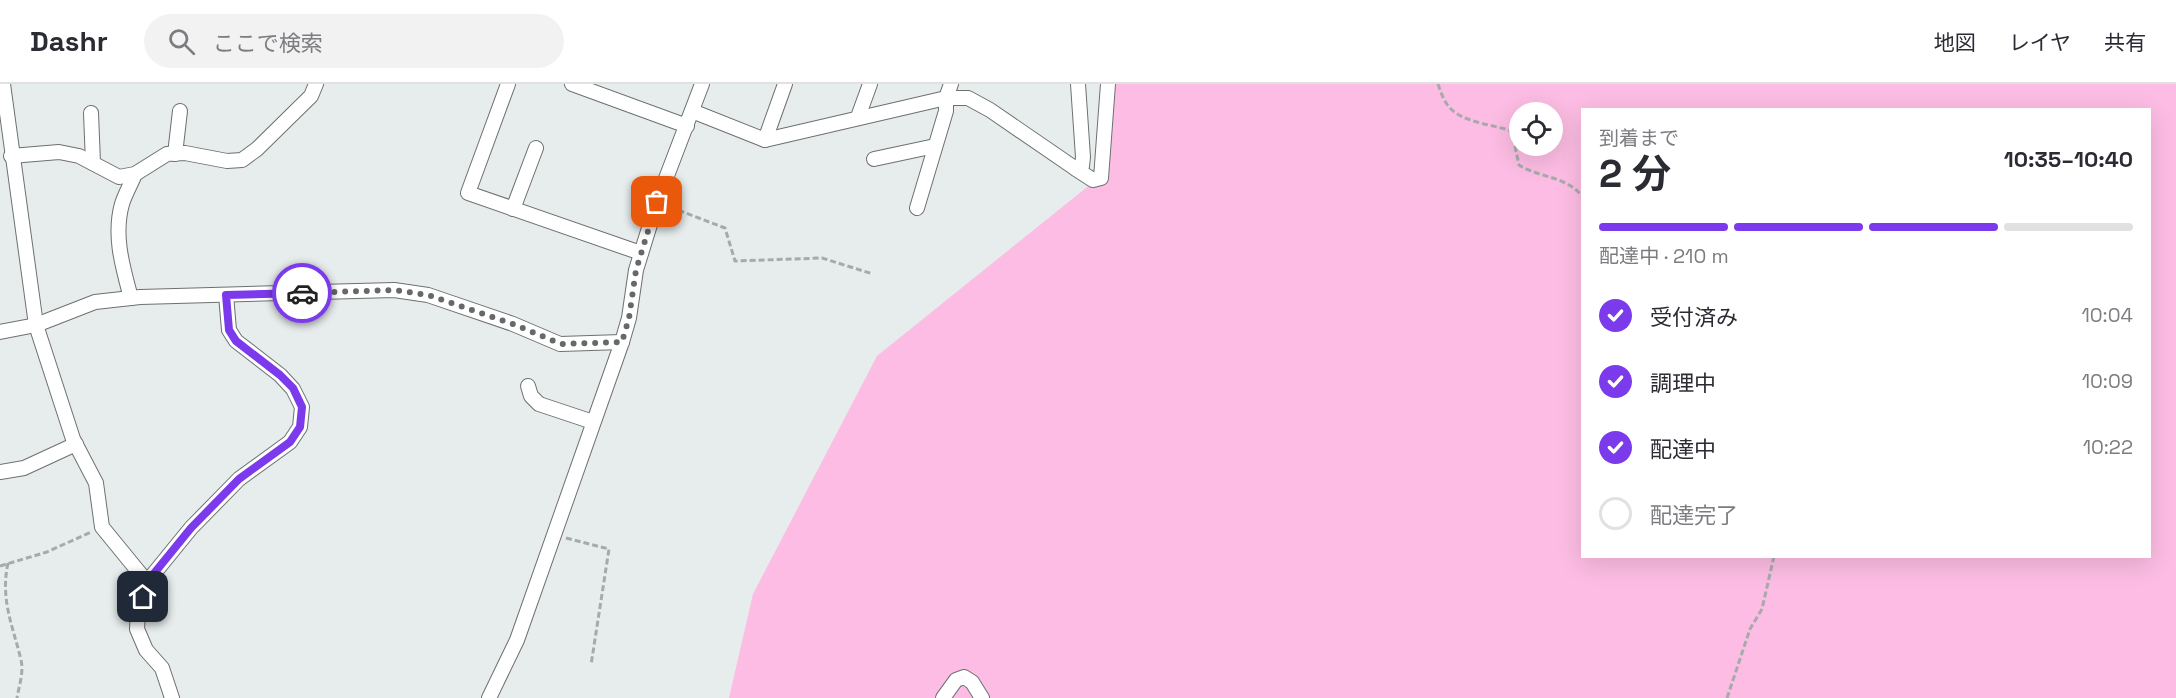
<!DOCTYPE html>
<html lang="ja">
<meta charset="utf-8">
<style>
:root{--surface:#fff;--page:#f2f2f3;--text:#2b2b33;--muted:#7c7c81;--line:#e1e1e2;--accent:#7c3aed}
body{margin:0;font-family:"Space Grotesk","Noto Sans JP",sans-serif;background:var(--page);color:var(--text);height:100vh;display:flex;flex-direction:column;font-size:22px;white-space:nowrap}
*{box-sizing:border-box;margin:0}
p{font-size:20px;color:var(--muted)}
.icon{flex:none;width:33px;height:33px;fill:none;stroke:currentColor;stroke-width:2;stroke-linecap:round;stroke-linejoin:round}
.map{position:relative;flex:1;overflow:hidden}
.details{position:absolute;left:1581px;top:24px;width:570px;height:450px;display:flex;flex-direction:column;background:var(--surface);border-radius:0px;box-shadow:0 6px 24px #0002}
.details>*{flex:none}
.fabs{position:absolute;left:1509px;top:18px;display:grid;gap:12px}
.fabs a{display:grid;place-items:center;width:54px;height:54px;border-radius:50%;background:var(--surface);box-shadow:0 6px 24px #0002;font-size:30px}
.pin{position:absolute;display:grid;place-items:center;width:51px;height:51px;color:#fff;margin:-26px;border-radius:12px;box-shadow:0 3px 9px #0006}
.courier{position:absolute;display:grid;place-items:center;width:60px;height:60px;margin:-30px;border:4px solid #7c3aed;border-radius:50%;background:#fff;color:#222;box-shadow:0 2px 8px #0007}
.summary em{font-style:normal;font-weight:700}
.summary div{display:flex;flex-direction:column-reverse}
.summary{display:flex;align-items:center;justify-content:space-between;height:102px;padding:0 18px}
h1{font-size:39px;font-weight:700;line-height:45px}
.bar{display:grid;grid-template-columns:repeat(4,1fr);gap:9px 6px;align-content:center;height:72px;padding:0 18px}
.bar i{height:8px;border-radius:4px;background:var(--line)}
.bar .selected{background:var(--accent)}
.bar p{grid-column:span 4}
ol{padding:0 18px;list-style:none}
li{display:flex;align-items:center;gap:18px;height:66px}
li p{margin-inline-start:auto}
li .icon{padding:6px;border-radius:50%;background:var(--accent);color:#fff;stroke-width:4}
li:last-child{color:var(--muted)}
li i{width:33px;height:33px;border:3px solid var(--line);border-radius:50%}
header{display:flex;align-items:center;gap:36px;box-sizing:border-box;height:84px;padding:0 30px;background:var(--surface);border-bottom:2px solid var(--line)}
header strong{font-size:28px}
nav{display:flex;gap:33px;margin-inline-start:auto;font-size:21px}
.search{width:420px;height:54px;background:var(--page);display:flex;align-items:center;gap:15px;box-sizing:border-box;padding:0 21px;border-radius:33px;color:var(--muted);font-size:22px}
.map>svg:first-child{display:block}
</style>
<header>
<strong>Dashr</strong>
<div class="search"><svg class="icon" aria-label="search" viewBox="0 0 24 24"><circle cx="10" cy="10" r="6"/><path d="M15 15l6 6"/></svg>ここで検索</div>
<nav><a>地図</a><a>レイヤ</a><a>共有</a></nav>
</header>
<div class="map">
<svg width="2176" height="614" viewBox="0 0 2176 614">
<rect width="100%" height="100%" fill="#e7ecec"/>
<!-- green -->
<path fill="#fcbce3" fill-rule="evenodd" d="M1101 0H2176V614H729L753 510 877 272 1107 87ZM1582 26H2150V472H1582ZM1520 28H1552V62H1520Z"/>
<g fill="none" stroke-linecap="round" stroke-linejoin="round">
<defs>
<g id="minor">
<path d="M3 0 36 241 73 355 96 399 102 443 147 498"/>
<path d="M508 0 468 109 641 169"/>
<path d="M572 0 687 42"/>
<path d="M692 27 765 56 946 14H968L990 26 1076 85 1082 82 1083 73 1078 0"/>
<path d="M91 29 93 79"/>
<path d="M858 33 870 0"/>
<path d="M765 56 785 0"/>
<path d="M175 70 180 27"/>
<path d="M11 72 59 68 79 72 119 93 135 90 167 70 185 69 227 77 242 76 257 65 311 12 316 0"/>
<path d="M874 75 935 62"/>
<path d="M1076 85 1093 96 1101 94 1108 0"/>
<path d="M917 124 946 27V14L951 0"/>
<path d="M513 125 536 64"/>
<path d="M131 214C123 184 113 152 122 120 125 110 131 100 135 90"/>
<path d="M0 248 36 241 95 218 140 213 394 206 428 211 513 240 560 260 622 258"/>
<path d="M528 302 531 312 539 320 593 338"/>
<path d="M0 388 24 384 76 360"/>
<path d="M172 614 162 584 146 566 137 545 138 528 147 498 191 444 239 395 290 358 300 343 302 323 293 305 280 291 236 257 229 246 226 211"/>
<path d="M489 614 517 556 622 258 629 234 636 186 657 118 702 0"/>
<path d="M943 614 956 596 964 593 972 598 982 614"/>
</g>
</defs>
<!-- minor casing -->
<use href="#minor" stroke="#6c7170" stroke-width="16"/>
<!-- path -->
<g stroke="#a6aaaa" stroke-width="3" stroke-dasharray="6 3" stroke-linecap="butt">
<path d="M1438 0C1441 9 1444 18 1451 25 1464 38 1492 41 1509 46L1513 53 1519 81C1540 94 1566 92 1582 112"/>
<path d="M670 123 725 144 735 177 822 174 873 190"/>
<path d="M566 454 609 465 591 581"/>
<path d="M8 479C0 516 13 542 21 576 24 588 19 602 17 614"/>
<path d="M0 482 47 468 91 448"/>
<path d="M1727 614 1750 545 1762 525 1774 472"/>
</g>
<!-- minor -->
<use href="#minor" stroke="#fff" stroke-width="14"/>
</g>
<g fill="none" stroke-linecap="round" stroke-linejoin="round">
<!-- done -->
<path stroke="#666969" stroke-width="6" stroke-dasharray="0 10.8" d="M302 209 394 206 428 211 513 240 561 260 622 258 629 234 636 186 657 118"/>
<!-- route -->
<path stroke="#7c3aed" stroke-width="8" d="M143 513 147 498 191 444 239 395 290 358 300 343 302 323 293 304 280 291 236 257 229 246 226 211 302 209"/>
</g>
</svg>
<div class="fabs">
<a><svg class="icon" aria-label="locate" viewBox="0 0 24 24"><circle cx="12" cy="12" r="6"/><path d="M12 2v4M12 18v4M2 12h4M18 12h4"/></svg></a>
</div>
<div class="pin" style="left:657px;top:118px;background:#ea580c"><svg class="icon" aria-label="bag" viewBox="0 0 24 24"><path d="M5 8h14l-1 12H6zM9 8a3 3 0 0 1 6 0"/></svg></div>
<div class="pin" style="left:143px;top:513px;background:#1f2937"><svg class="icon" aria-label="home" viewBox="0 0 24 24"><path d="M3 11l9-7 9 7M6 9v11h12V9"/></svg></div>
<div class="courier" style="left:302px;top:209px"><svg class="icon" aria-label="car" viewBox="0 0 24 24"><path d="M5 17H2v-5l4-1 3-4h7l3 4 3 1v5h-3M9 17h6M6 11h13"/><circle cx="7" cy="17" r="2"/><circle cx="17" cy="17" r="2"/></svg></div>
<section class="details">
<div class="summary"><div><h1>2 分</h1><p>到着まで</p></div><em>10:35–10:40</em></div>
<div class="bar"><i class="selected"></i><i class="selected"></i><i class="selected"></i><i></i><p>配達中 · 210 m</p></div>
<ol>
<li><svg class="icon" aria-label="check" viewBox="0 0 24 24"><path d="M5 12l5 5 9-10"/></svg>受付済み<p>10:04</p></li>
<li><svg class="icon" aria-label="check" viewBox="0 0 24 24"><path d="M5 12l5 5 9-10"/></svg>調理中<p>10:09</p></li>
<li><svg class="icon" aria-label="check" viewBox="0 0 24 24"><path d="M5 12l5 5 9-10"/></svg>配達中<p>10:22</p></li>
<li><i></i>配達完了</li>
</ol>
</section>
</div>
